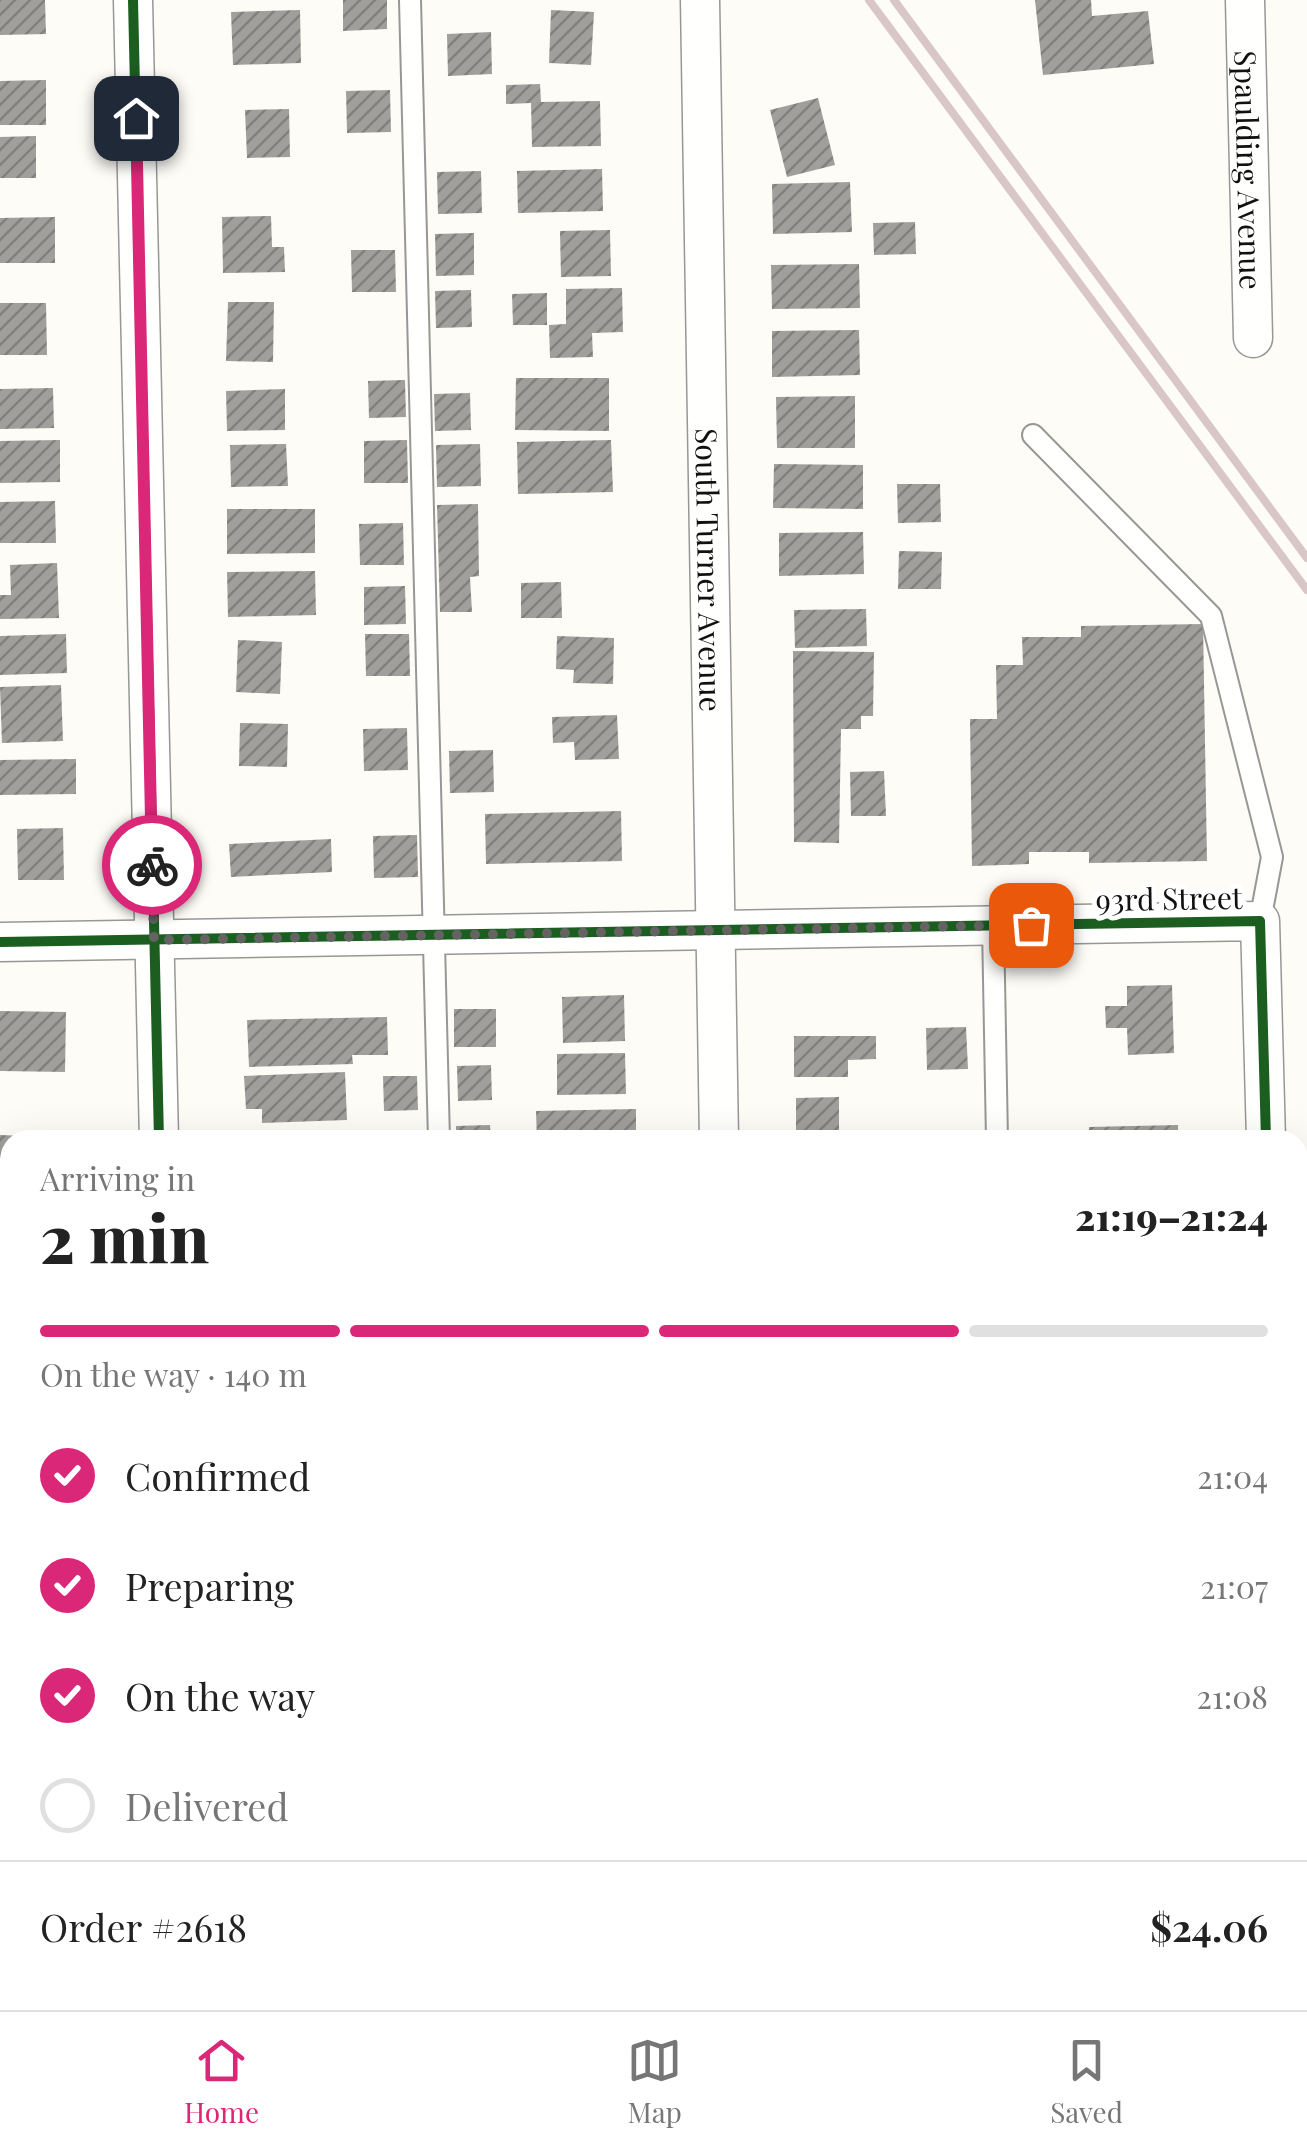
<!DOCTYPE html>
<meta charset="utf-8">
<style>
:root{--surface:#fff;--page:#f2f2f2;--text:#222;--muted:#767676;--line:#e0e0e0;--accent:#db2777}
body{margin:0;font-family:"Playfair Display",serif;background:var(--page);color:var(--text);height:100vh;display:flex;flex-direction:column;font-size:38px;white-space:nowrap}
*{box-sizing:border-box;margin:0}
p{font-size:32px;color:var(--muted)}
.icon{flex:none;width:55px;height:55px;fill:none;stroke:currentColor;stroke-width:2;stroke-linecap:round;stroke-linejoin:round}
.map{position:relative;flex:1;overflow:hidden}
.side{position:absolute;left:0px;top:1130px;width:1308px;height:880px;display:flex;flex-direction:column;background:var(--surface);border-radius:30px 30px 0 0;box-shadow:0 10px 40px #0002}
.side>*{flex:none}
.pin{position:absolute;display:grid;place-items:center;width:85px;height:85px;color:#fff;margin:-42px;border-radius:20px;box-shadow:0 5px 15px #0006}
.courier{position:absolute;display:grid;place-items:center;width:100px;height:100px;margin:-50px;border:8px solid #db2777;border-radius:50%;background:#fff;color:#222;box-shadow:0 2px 12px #0007}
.headline em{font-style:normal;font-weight:800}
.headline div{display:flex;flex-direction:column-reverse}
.headline{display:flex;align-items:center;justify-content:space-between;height:170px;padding:0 40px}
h1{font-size:65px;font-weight:800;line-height:75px}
.bar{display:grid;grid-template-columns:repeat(4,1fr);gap:15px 10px;align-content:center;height:120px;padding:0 40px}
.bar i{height:12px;border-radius:8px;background:var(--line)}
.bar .selected{background:var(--accent)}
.bar p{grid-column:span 4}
.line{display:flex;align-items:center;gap:25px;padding:0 40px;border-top:2px solid var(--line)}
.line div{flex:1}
ol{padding:0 40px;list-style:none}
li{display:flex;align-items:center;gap:30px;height:110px}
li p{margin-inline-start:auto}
li .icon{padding:10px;border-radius:50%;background:var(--accent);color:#fff;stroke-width:4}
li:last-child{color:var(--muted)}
li i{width:55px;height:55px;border:5px solid var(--line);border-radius:50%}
.tab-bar{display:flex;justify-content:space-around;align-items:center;height:140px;border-top:2px solid var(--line);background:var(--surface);font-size:28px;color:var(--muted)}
.tab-bar a{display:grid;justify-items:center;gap:5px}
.tab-bar .selected{color:var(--accent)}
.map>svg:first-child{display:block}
</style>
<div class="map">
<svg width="1307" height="2010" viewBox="0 0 1307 2010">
<defs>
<pattern id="building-hatch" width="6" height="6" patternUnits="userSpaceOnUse" patternTransform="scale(2.5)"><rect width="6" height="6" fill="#a19f9c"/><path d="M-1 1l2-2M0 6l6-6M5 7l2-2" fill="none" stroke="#82807e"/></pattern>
</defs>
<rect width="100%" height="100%" fill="#fdfcf7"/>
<!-- building -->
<g fill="url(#building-hatch)">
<path d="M0 0H45L46 34 0 35Z"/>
<path d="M343 0H387V29L343 31Z"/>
<path d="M1035 0H1091L1092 16 1148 11 1154 64 1043 75Z"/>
<path d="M300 10 301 63 233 65 231 12Z"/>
<path d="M551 10 594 12 591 65 549 63Z"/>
<path d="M491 32 492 74 448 76 447 34Z"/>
<path d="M46 80V125H0V81Z"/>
<path d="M540 84 541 102 600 101 601 146 532 147 531 103 506 104V85Z"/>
<path d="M390 90 391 132 347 133 346 91Z"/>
<path d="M818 98 835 165 787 177 770 110Z"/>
<path d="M289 109 290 157 247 158 245 110Z"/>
<path d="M36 136V178H0V137Z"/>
<path d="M602 169 603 211 518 213 517 171Z"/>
<path d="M481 171 482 213 438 214 437 172Z"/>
<path d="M850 182 852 232 773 234 772 184Z"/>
<path d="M271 216 272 247H284L285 272 223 273 222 217Z"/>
<path d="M55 217V263H0V218Z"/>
<path d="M915 222 916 254 874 255 873 223Z"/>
<path d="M610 230 611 276 561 277 560 231Z"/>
<path d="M474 233V275L436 276 435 234Z"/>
<path d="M351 250H395L396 292H352Z"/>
<path d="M859 264 860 308 772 309 771 265Z"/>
<path d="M622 288 623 332 592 333 593 357 550 358 549 325 566 324V289Z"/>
<path d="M471 290 472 327 436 328 435 291Z"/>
<path d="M547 293V325H513L512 294Z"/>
<path d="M228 302H274L273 362 226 361Z"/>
<path d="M0 303H46L47 355H0Z"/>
<path d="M859 330 860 375 772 377V331Z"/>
<path d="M516 378H609V431L515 430Z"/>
<path d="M405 380 406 417 369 418 368 381Z"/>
<path d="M53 388 54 428 0 429V389Z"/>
<path d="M285 389V430L227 431 226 391Z"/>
<path d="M470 393 471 430 435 431 434 394Z"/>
<path d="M855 396V448H777L776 397Z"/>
<path d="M60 440V482L0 483V441Z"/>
<path d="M407 440 408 483H364V441Z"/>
<path d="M611 440 613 492 518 494 517 442Z"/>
<path d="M286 444 288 486 231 487 230 445Z"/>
<path d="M480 444 481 486 437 487 436 445Z"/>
<path d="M774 464 863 465V509L773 508Z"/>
<path d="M897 484H940L941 522 898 523Z"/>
<path d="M55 501 56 543H0V502Z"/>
<path d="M478 504 479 576 470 577 472 612H440L437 505Z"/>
<path d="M227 509H315V553L227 554Z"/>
<path d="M403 523 404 565H360L359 524Z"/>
<path d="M863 532 864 574 779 576V533Z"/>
<path d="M899 551 942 552 941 589H898Z"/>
<path d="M57 563 59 618 0 619V595H11L10 565Z"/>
<path d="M315 571 316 615 228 617 227 572Z"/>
<path d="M561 582 562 618H521V583Z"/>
<path d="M405 586 406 624 364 625V587Z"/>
<path d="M866 609 867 646 795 648 794 610Z"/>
<path d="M1203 624 1207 861 1089 863V852H1029V864L972 866 970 719H997L996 665H1023L1022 637H1081V626Z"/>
<path d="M66 634 67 673 0 675V636Z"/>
<path d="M365 634H409L410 676H366Z"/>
<path d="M557 636 614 638 613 684 573 683 574 670 556 669Z"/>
<path d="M238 640 282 642 280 694 236 692Z"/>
<path d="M793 651 874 652 873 716H861V729H841L839 843 794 842Z"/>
<path d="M61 685 63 741 2 743 0 687Z"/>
<path d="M617 715 619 759 575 760 574 742 553 743 552 717Z"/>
<path d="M240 723 288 724 287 767 239 766Z"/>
<path d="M407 728 408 770 364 771 363 729Z"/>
<path d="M493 750 494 792 450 793 449 751Z"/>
<path d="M76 759V794L0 795V760Z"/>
<path d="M884 771 886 816H851L850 772Z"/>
<path d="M621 811 622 861 486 864 485 814Z"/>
<path d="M63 828 64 880H18L17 829Z"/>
<path d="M417 835 418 877 374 878 373 836Z"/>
<path d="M331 839 332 872 231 877 229 844Z"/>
<path d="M1172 985 1174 1053 1128 1055 1127 1028H1106L1105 1006H1127V986Z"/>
<path d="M624 995 625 1041 563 1043 562 997Z"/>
<rect x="454" y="1009" width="42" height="38"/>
<path d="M0 1011 66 1012 65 1072 0 1071Z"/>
<path d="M387 1017 388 1055H352L353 1064 249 1067 247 1020Z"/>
<path d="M966 1027 968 1069 927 1070 926 1028Z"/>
<path d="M794 1036H876V1059L848 1060V1077H794Z"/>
<path d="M625 1053 626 1094 557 1095V1054Z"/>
<path d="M491 1065 492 1100 458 1101 457 1066Z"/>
<path d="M345 1072 347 1120 262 1123V1109H246L244 1076Z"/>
<path d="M383 1076H417L418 1110 384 1111Z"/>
<path d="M839 1097V1137H796V1098Z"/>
<path d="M636 1109V1140H537L536 1111Z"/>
<path d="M490 1125 491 1140H456V1126Z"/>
<path d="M1178 1125V1140H1089V1127Z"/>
<path d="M0 1135 50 1137V1140H10V1158H0Z"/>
<rect x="0" y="1272" width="10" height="53"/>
<rect x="0" y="1413" width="10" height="39"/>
<rect x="0" y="1665" width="10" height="40"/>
<path d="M6 1733H10V1775H5Z"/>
<rect x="0" y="1899" width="10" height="60"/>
</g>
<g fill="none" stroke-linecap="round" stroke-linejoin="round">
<defs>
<g id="lane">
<path d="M410 0 439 1140"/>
<path d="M1033 435 1211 616 1272 857 1260 921"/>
<path d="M993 925 997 1140"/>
<path d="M457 2000V2010"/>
<path d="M1013 2000V2010"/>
</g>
<g id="street">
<path d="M133 0 159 1140"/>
<path id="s1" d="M700 0 719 1140"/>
<path id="s2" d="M1245 0 1253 338"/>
<path d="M0 942 1260 921 1266 1140"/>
<path d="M178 2000 179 2010"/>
<path d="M733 2000 734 2010"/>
<path d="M1289 2000V2010"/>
</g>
</defs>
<!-- lane casing -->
<use href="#lane" stroke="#979795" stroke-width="24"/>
<!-- street casing -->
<use href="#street" stroke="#979795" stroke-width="41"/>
<!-- lane -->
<use href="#lane" stroke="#fffffe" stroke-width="20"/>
<!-- street -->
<use href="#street" stroke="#fffffe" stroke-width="38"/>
<!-- rail -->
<g stroke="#d9c6c7" stroke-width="8">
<path d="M869 0 1307 590"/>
<path d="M894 0 1307 558"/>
</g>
<defs>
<g id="cycleway">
<path d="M133 0 159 1140"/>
<path d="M0 942 1260 921 1266 1140"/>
</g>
</defs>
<!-- cycleway casing -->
<use href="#cycleway" stroke="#fff" stroke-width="16"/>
<!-- cycleway -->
<use href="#cycleway" stroke="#1b5e20" stroke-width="10"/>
</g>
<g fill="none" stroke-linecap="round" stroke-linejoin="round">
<!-- done -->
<path stroke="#646362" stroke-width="10" stroke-dasharray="0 18" d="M152 865 154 940 1031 925"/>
<!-- route -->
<path stroke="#db2777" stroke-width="12" d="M136 118 152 865"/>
</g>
<g text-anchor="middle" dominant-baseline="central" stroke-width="10" stroke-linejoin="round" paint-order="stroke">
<!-- street labels -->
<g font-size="30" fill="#111" stroke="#fff">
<text stroke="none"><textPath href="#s2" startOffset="170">Spaulding Avenue</textPath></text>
<text stroke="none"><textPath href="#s1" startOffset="570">South Turner Avenue</textPath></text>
<text transform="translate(1169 898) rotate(-1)">93rd Street</text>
</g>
</g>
</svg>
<div class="pin" style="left:1031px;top:925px;background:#ea580c"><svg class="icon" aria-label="bag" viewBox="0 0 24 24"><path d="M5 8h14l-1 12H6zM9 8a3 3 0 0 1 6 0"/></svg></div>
<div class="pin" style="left:136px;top:118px;background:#1f2937"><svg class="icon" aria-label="home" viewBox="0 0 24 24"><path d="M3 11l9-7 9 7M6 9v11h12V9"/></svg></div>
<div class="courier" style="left:152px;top:865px"><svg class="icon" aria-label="bike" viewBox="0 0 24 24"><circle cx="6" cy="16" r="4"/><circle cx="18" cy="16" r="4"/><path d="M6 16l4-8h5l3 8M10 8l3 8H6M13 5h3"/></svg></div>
<section class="side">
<div class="headline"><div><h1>2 min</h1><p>Arriving in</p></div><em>21:19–21:24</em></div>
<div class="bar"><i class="selected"></i><i class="selected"></i><i class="selected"></i><i></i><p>On the way · 140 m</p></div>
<ol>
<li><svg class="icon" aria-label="check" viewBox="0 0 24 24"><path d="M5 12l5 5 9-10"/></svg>Confirmed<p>21:04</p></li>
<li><svg class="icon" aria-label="check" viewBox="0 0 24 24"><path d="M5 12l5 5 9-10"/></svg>Preparing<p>21:07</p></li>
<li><svg class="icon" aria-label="check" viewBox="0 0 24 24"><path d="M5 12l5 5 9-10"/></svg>On the way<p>21:08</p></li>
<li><i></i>Delivered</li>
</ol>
<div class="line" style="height:130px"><div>Order #2618</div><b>$24.06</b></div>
</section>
</div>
<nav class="tab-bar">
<a class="selected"><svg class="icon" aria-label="home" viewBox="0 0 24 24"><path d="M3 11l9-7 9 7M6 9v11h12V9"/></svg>Home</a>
<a><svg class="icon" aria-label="map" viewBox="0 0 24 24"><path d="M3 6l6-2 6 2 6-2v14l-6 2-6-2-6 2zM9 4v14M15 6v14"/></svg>Map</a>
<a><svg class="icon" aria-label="saved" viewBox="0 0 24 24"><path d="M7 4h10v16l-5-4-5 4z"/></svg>Saved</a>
</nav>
